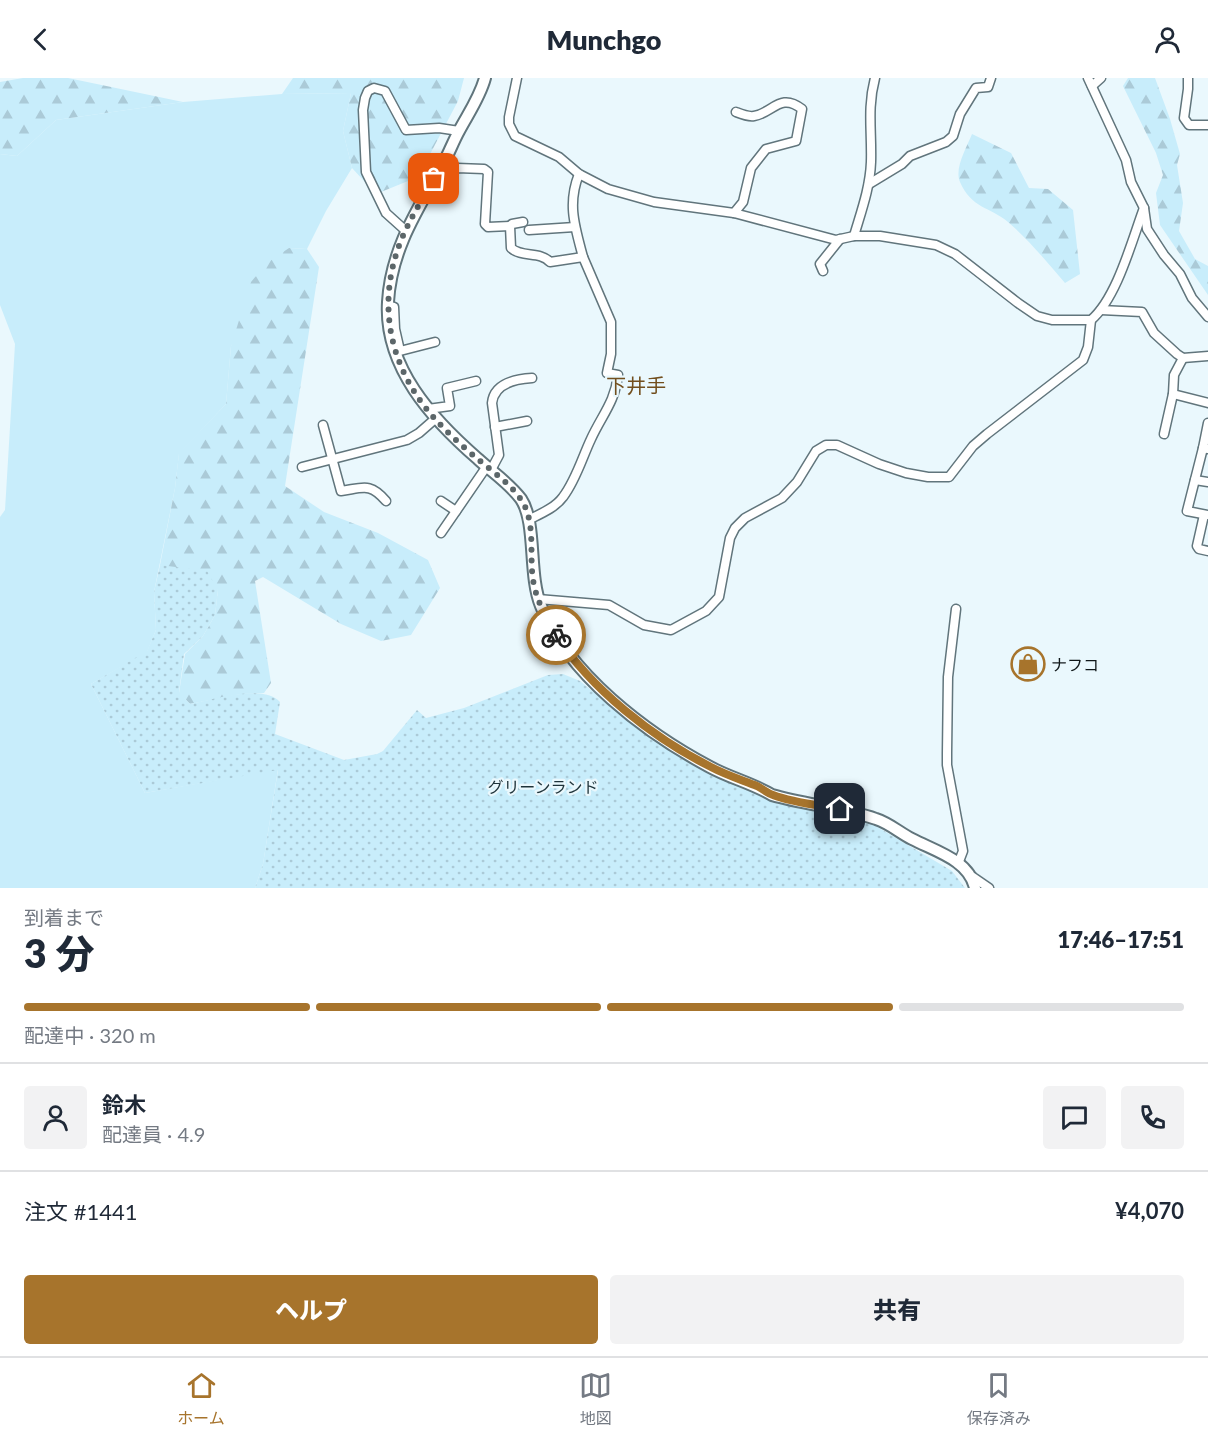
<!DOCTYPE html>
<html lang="ja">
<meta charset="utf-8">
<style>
:root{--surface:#fff;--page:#f2f2f3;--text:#1f2937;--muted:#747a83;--line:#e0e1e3;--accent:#a7742c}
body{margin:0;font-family:Lato,"Noto Sans JP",sans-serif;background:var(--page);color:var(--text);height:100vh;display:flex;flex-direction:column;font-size:22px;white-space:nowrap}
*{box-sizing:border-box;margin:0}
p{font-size:20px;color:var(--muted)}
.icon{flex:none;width:33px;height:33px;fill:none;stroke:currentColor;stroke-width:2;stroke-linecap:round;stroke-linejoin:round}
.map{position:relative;height:810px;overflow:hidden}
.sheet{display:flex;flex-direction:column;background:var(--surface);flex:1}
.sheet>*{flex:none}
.pin{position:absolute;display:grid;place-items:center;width:51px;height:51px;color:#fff;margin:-26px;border-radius:12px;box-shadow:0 3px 9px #0006}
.courier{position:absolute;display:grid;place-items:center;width:60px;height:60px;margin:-30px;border:4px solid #a7742c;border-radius:50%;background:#fff;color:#222;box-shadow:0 2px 8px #0007}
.overview em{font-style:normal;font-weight:800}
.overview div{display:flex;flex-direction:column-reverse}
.overview{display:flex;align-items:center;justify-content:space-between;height:102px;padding:0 24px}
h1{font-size:39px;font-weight:800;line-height:45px}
.bar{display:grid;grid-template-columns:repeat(4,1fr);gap:9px 6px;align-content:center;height:72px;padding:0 24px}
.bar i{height:8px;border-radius:4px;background:var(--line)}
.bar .selected{background:var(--accent)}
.bar p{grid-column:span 4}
.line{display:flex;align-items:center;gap:15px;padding:0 24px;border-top:2px solid var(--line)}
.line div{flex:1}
.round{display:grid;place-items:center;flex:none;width:63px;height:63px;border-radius:6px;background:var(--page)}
.cta{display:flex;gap:12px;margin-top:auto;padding:12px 24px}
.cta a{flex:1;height:69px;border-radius:6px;background:var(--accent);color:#fff;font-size:24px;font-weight:800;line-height:69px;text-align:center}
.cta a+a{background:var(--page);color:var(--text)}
header{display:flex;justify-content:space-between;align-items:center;height:78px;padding:0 24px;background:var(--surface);font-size:27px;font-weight:800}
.tabs{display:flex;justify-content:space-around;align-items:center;height:84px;border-top:2px solid var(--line);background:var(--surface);font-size:16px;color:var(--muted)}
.tabs a{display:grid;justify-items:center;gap:3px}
.tabs .selected{color:var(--accent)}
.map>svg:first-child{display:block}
</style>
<header><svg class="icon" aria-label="back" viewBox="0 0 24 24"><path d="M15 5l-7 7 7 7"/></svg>Munchgo<svg class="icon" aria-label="person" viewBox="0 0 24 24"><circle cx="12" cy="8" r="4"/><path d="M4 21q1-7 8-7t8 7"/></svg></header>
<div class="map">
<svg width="1208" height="810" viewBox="0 0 1208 810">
<defs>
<pattern id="forest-firs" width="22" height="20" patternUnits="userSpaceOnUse" patternTransform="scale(1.5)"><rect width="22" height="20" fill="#c8edfb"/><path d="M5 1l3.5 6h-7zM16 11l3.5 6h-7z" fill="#abcad7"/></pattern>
<pattern id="park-dots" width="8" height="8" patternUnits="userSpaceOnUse" patternTransform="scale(1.5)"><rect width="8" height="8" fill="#c8edfb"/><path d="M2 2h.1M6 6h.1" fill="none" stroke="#abcad7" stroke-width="1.8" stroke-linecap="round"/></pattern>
</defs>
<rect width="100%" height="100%" fill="#eaf8fd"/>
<!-- grass -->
<path fill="#c8edfb" d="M351 15 343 53 352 90 326 133 307 171 289 170 231 268 226 326 179 376 175 410 154 514 156 552 147 574 91 606 145 715 278 691 263 786 255 810H0V439L5 432 15 266 0 227V76L17 78 56 42 183 24 282 16Z"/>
<!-- forest -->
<g fill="url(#forest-firs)">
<path d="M23 0H68L183 24 56 42 17 78 0 76V4Z"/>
<path d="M293 0H464L458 23 418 99 376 116 352 90 343 53 351 15 282 16Z"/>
<path d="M1128 0H1155L1170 41 1180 76 1177 87 1183 125 1179 153 1195 181 1208 188V217L1160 147 1156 115 1163 97 1156 75 1123 8Z"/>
<path d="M972 56 1011 75 1029 110 1048 111 1073 132 1080 196 1065 205C1047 184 1029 162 1008 144 990 129 971 130 960 104 954 90 967 69 972 56Z"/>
<path d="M289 170 307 171 319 189 285 408 324 434 378 455 428 482 440 510 411 557 381 563 341 546 263 499 255 503 271 605 264 615 241 616 190 626 179 615 185 576 203 558 215 537 218 512 160 487 175 410 179 375 226 326 231 268 251 204 267 185Z"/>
</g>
<!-- park -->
<path fill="url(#park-dots)" d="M160 487 207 493 218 512 215 537 203 558 184 576 179 614 190 626C212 622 263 605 280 624L275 656 344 682 377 676 383 673 417 632 426 640 464 630 548 597 563 596 580 603 638 650 707 694 773 723 813 733 845 737 869 744 952 793 965 810H255L263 786 278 692 145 715 91 606 147 573 156 552 154 514Z"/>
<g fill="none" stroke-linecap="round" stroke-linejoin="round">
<defs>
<g id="minor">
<path d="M517 0 509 39V46L515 58 559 79 579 96 608 111 654 124 734 135 836 162 854 158H880L936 167 955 176 1018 225 1037 238 1052 242H1091C1117 220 1132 162 1144 130"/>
<path d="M1088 0 1126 82 1131 104 1144 130 1147 151 1164 177 1180 196 1192 220 1208 239"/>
<path d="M1188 0V11L1184 40 1189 47H1208"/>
<path d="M1092 8 1101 0"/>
<path d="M434 101 442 103 457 90 484 91 488 94 485 146 488 149 510 148 511 170C522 180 540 173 550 184L583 179C575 149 567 126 579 96"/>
<path d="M869 106 902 86 910 78 946 64 953 58 960 36 976 10 988 9 991 0"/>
<path d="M734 135 743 124 751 90 766 71 796 63 802 31C780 14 773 35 754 38 748 39 741 36 736 34"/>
<path d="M510 148 512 146 523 144"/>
<path d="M529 152 575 149"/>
<path d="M406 153 386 135 366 94 363 32 365 20 368 13 374 10 385 13 406 52 439 50 459 53"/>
<path d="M854 158C861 134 870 110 871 84 872 54 867 30 875 0"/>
<path d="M823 193 820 186 840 161"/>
<path d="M388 227 394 229 395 251 400 273 435 264"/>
<path d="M1101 232 1142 234 1154 255 1177 276 1183 280 1208 278"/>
<path d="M1173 316 1208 325"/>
<path d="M428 331 450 328 447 310 476 303"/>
<path d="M323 347 341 413C363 410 370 404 386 423"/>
<path d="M495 349 527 343"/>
<path d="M1164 356 1173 316 1174 297 1183 280"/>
<path d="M1203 370 1208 345"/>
<path d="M1208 371 1203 370 1187 433 1208 437"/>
<path d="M302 389 407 362 419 355 435 341"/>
<path d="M491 392 499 377 492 325C494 306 515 301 532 300"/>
<path d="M1195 402 1208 404"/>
<path d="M441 423 456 433"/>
<path d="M1204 437 1197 468 1199 471 1208 473"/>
<path d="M528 442C540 436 555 430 563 419 576 402 582 380 591 361 602 337 615 324 618 297L607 295 611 276V244L583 179"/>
<path d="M441 455 487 388"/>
<path d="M538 521 609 527 644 547 671 552 706 533 719 519 730 460 735 450 745 440 782 420 797 404 816 373 826 367H837L879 386 906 395 928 399H949L973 368 987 356 1083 282 1088 269 1091 242"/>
<path d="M956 531 948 599 947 675V687L963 773 958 786"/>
<path d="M973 799 989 810"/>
</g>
<path id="tertiary" d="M485 0C480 19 468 36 459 53 453 64 449 75 443 86 418 131 391 171 388 224 384 289 432 341 478 381 492 394 509 405 521 421 537 445 528 497 541 528 568 596 646 655 710 689 730 700 752 705 772 717 806 727 842 729 876 741 889 745 900 755 912 761 935 773 969 782 975 810"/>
</defs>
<!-- minor casing -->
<use href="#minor" stroke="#61757c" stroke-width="11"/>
<!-- tertiary casing -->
<use href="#tertiary" stroke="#61757c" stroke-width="14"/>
<!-- minor -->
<use href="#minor" stroke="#fff" stroke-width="8"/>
<!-- tertiary -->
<use href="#tertiary" stroke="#fff" stroke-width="10"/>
</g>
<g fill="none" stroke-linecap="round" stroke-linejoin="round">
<!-- done -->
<path stroke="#5c6669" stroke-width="6" stroke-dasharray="0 10.8" d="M434 101C422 122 409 142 400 165 376 228 390 292 436 342 449 356 464 370 479 382 494 395 511 406 522 423 537 447 528 481 534 507 538 526 547 541 556 557"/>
<!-- route -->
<path stroke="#a7742c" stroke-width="8" d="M556 557C591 611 653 660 711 689 726 697 742 702 757 708 763 711 767 715 773 717 794 725 818 727 840 731"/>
</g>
<!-- icons -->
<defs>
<symbol id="shop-ring" viewBox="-11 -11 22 22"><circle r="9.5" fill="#eaf8fd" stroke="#a7742c" stroke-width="1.5"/><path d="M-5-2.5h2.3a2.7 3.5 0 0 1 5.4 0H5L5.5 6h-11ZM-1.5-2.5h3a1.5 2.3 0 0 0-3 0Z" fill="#a7742c"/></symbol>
</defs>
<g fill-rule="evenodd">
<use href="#shop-ring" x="1009" y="567" width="38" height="38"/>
</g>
<g text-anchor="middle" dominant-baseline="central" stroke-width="4.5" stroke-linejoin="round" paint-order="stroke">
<!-- poi labels -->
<g font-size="16" fill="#0f1719" stroke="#eaf8fd" text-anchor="start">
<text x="1051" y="586">ナフコ</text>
</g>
<!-- park labels -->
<g font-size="16" fill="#1e333a" stroke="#eaf8fd">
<text x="543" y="708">グリーンランド</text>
</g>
<!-- quarter labels -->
<g font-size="20" fill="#724f1e" stroke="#eaf8fd">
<text x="636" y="307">下井手</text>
</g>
</g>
</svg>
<div class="pin" style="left:434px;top:101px;background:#ea580c"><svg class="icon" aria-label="bag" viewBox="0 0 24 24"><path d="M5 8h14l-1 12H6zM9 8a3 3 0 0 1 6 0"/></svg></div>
<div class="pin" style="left:840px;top:731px;background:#1f2937"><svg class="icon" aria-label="home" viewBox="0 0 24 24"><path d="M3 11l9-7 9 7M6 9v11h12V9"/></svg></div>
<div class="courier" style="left:556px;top:557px"><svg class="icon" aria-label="bike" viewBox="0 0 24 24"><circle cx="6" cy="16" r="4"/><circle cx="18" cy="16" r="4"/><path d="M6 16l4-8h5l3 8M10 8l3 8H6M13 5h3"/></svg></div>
</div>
<section class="sheet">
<div class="overview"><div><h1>3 分</h1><p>到着まで</p></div><em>17:46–17:51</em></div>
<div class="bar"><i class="selected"></i><i class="selected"></i><i class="selected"></i><i></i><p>配達中 · 320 m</p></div>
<div class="line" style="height:108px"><a class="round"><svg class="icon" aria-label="person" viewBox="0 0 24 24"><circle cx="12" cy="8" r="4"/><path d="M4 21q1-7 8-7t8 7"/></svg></a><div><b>鈴木</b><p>配達員 · 4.9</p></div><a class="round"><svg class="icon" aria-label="chat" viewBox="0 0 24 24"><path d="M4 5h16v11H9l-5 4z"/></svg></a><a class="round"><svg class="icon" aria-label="phone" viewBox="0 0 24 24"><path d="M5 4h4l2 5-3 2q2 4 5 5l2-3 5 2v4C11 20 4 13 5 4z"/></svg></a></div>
<div class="line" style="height:78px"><div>注文 #1441</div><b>¥4,070</b></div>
<div class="cta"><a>ヘルプ</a><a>共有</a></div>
</section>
<nav class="tabs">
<a class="selected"><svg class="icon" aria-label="home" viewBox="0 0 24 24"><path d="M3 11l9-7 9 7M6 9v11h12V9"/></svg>ホーム</a>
<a><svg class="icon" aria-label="map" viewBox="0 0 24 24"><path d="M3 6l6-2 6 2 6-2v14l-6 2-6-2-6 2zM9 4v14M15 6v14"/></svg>地図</a>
<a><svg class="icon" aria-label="saved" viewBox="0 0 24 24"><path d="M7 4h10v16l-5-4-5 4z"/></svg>保存済み</a>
</nav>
